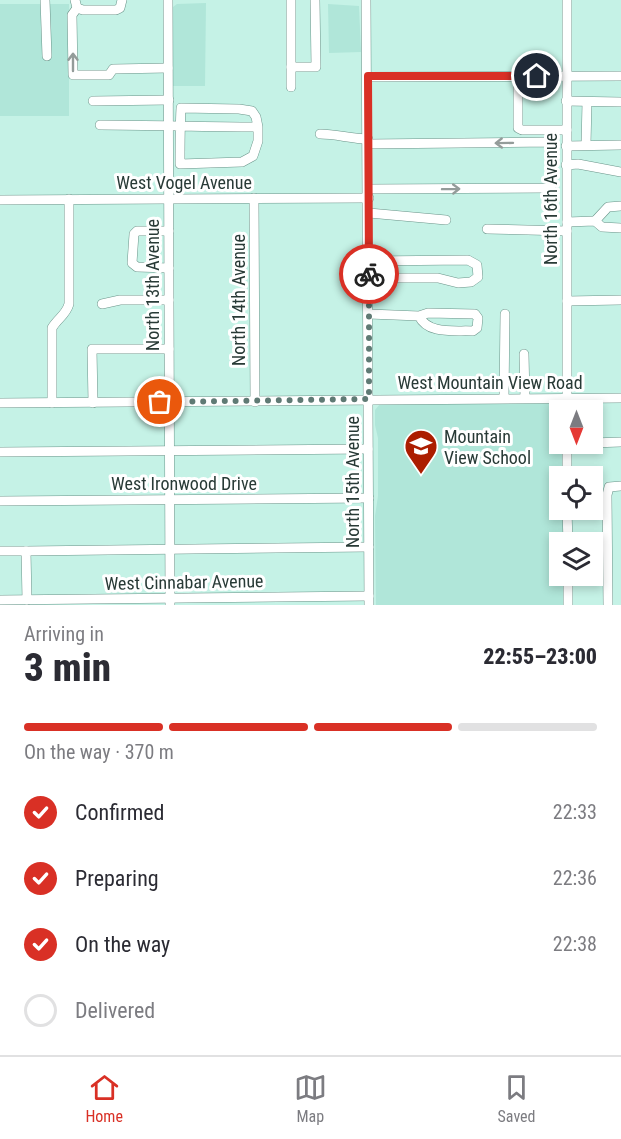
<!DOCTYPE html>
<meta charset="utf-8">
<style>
:root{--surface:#fff;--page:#f2f2f3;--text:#2b2b33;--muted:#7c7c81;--line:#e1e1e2;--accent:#d93025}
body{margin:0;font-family:"Roboto Condensed",sans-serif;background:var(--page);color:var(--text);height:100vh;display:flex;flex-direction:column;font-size:22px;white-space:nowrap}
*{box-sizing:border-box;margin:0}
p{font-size:20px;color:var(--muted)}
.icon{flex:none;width:33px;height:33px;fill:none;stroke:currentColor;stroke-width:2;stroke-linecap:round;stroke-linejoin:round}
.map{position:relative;height:605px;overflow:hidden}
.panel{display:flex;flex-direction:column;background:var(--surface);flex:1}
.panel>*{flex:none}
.needle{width:39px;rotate:180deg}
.controls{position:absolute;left:549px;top:400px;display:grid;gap:12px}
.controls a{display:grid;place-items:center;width:54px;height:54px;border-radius:0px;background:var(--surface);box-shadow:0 3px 9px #0003;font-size:30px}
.pin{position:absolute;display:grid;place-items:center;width:51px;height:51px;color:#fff;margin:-26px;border:3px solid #fff;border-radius:50%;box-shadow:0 2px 6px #0007}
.courier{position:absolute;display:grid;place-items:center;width:60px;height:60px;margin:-30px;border:4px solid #d93025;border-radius:50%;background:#fff;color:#222;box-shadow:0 2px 8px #0007}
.headline em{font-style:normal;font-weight:800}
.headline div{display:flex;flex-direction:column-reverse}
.headline{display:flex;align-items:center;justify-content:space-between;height:102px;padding:0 24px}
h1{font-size:39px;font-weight:800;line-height:45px}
.bar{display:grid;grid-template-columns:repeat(4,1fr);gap:9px 6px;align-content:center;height:72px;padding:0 24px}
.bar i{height:8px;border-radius:4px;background:var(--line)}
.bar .selected{background:var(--accent)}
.bar p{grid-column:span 4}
ol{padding:0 24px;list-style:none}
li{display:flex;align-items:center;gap:18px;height:66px}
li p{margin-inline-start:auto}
li .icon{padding:6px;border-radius:50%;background:var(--accent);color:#fff;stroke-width:4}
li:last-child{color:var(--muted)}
li i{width:33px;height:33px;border:3px solid var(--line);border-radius:50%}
.menu{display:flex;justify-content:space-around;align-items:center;height:84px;border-top:2px solid var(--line);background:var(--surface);font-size:16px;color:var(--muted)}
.menu a{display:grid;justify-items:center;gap:3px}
.menu .selected{color:var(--accent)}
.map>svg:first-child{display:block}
</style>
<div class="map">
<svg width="621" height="605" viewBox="0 0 621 605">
<rect width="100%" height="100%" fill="#c5f2e6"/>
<!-- built -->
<g fill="#b0e6d9">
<path d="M206 3 205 86H173V7L177 4Z"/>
<rect x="0" y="4" width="69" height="112"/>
<path d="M328 4 359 6 361 52 329 53Z"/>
<path d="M380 404H568V411H560V444H566V477H560V510H566V543H560V576H567V605H376L375 516 378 496V438L375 425V410Z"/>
</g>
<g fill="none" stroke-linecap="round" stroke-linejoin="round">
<defs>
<g id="minor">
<path d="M45 0 47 56"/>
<path d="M75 0 77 8 72 15 73 75H109L113 69 168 68"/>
<path d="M168 0 170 605"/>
<path d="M291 0V67H316L315 0"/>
<path d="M366 0 369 605"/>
<path d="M567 0V398"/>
<path d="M77 8 83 10H116L120 8 122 0"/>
<path d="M518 76V128L522 130H567"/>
<path d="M368 77 621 76"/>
<path d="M291 87V67"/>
<path d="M93 101 169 100"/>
<path d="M566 101 621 102"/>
<path d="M100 125C153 125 205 127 258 127V141L253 156 242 162 180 164C180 145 180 127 181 108L239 109 252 111 256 117 258 127"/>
<path d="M320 134C337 134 351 139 368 139"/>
<path d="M368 144 552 142 551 188 368 189"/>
<path d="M586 145 587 102"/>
<path d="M566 146 621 145"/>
<path d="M566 165 578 164 621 172"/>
<path d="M254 198 255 402"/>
<path d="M0 200 369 198"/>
<path d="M369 213 446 220"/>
<path d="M595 221 608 207 621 206"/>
<path d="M567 222 595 221 602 227 621 228"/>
<path d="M487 229 567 231"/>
<path d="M169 231H137L134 234 132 263 137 267 169 268"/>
<path d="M369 261 468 260 477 265 478 277 471 282 458 283 438 278H369"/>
<path d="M567 301 621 300"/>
<path d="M102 304 120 300H169"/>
<path d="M369 314 419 316C428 335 455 330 473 331L477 328 478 318 475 314 428 313 419 316"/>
<path d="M524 354 525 398"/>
<path d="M504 398 505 314"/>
<path d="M0 403C207 403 414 398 621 398"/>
<path d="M52 403V328C57 319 66 315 69 304V199"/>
<path d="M93 403 92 349H169"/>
<path d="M592 443 621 442"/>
<path d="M567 444V477"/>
<path d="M0 452 368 449"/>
<path d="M0 501 369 498"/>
<path d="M567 510 568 543"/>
<path d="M0 551H26"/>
<path d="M568 576V605"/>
<path d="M0 600 369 596"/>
<path d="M27 600 26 551 369 547"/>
<path d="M608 605 607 495 609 487 621 486"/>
</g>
</defs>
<!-- minor casing -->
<use href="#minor" stroke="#6a9489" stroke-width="10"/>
<!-- minor -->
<use href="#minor" stroke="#fff" stroke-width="9"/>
</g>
<!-- one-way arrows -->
<defs><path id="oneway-shaft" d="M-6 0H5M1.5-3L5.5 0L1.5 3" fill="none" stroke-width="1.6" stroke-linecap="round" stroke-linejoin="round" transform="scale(1.5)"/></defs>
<g stroke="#949c9a">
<use href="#oneway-shaft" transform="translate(73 62) rotate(-90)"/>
<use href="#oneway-shaft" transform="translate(504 143) rotate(179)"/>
<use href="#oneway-shaft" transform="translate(451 189) rotate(-1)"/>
</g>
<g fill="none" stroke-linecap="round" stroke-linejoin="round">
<!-- done -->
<path stroke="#5f7a74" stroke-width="6" stroke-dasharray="0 10.8" d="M160 402 369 399V274"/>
<!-- route -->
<path stroke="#d93025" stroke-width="8" d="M369 274 368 76H537"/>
</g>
<!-- icons -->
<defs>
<symbol id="school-pin" viewBox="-11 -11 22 30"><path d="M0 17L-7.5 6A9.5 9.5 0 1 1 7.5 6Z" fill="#ac1d00" stroke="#fff"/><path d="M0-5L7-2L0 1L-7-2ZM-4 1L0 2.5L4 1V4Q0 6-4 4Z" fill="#fff"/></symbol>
</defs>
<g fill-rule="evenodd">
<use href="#school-pin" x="402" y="427" width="38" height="52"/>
</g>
<g text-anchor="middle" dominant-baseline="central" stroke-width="6" stroke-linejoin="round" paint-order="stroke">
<!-- street labels -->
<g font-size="18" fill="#283a36" stroke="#fff">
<text x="184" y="182">West Vogel Avenue</text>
<text transform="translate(550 199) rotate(-90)">North 16th Avenue</text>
<text transform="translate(152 285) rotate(-90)">North 13th Avenue</text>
<text transform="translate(238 300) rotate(-90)">North 14th Avenue</text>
<text x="490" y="382">West Mountain View Road</text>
<text transform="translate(352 482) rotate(-90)">North 15th Avenue</text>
<text x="184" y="483">West Ironwood Drive</text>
<text transform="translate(184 582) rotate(-1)">West Cinnabar Avenue</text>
</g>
<!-- poi labels -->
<g font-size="18" fill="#283a36" stroke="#fff" text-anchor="start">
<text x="444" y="436">Mountain<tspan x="444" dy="21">View School</tspan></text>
</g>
</g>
</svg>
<div class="controls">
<a><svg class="needle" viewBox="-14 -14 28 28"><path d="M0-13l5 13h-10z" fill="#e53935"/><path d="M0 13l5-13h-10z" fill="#7c7c81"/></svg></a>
<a><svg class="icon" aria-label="locate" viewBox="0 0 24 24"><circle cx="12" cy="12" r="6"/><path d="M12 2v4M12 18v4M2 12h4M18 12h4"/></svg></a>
<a><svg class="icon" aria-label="layers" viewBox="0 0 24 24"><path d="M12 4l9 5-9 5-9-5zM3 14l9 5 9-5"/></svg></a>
</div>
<div class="pin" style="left:160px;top:402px;background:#ea580c"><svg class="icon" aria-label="bag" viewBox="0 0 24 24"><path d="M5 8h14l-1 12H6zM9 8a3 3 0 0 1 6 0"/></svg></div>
<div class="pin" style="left:537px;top:76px;background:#1f2937"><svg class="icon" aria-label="home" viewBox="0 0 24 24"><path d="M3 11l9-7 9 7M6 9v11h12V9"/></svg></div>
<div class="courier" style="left:369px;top:274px"><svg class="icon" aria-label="bike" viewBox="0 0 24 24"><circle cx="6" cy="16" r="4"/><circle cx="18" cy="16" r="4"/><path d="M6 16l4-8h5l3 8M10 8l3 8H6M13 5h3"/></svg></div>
</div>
<section class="panel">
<div class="headline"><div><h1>3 min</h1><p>Arriving in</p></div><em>22:55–23:00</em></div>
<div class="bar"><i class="selected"></i><i class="selected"></i><i class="selected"></i><i></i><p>On the way · 370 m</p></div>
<ol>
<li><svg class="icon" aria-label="check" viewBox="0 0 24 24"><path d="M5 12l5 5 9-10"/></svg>Confirmed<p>22:33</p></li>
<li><svg class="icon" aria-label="check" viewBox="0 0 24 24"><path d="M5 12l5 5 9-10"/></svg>Preparing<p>22:36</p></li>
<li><svg class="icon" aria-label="check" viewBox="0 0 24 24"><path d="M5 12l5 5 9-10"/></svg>On the way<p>22:38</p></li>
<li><i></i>Delivered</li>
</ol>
</section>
<nav class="menu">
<a class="selected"><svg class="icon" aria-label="home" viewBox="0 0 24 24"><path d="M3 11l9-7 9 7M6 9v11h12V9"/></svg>Home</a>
<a><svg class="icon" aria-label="map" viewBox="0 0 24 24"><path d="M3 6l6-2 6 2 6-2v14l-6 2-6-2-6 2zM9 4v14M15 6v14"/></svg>Map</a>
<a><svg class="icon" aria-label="saved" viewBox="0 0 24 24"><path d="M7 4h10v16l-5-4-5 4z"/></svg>Saved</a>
</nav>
